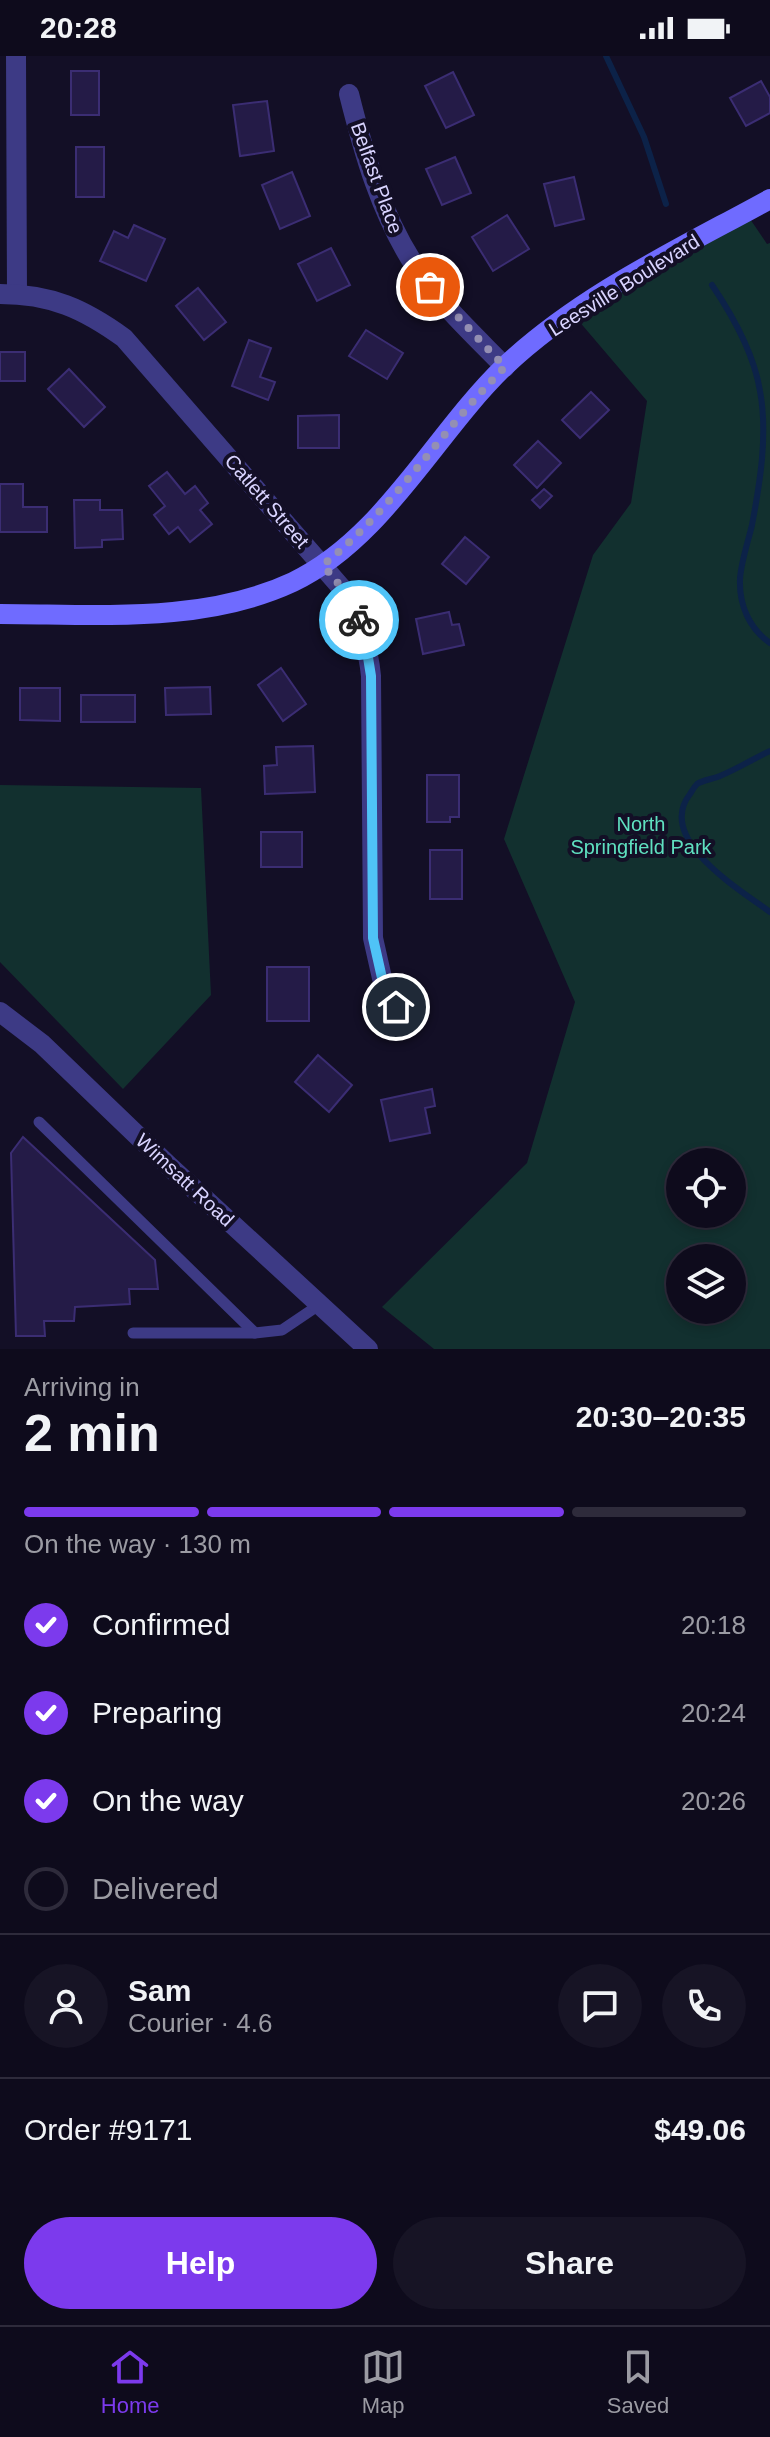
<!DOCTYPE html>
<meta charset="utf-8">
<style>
:root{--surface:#0e0b1c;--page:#171425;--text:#f1f3f6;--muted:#9b9ba3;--line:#2e2b3b;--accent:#7c3aed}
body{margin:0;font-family:Helvetica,sans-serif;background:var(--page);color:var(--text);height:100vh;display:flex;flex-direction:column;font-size:30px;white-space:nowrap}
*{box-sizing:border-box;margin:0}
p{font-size:26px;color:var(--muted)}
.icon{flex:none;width:44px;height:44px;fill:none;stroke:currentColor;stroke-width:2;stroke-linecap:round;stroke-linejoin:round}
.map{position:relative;height:1293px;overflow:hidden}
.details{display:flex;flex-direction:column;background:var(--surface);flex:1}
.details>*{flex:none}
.buttons{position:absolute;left:666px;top:1092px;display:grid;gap:16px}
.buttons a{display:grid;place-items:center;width:80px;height:80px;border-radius:50%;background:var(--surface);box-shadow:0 4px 12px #0003,0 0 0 2px var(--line);font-size:40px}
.pin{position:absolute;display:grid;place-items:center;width:68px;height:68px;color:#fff;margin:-34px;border:4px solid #fff;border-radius:50%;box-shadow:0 2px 8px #0007}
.courier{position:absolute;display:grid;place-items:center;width:80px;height:80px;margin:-40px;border:6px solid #4fc3f7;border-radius:50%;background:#fff;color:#222;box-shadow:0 2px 10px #0007}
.head em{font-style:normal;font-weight:700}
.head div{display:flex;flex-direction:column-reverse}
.head{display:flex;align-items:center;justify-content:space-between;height:136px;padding:0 24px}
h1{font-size:52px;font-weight:700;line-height:60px}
.bar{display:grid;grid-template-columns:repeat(4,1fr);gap:12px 8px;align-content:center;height:96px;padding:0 24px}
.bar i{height:10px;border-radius:6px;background:var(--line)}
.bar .on{background:var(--accent)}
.bar p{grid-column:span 4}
.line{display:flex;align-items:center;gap:20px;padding:0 24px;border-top:2px solid var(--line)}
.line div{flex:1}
.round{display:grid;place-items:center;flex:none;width:84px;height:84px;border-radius:42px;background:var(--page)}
ol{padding:0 24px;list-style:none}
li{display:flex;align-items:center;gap:24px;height:88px}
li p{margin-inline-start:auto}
li .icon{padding:8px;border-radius:50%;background:var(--accent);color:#fff;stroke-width:4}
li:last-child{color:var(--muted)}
li i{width:44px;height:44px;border:4px solid var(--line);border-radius:50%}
.cta{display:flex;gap:16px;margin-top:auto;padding:16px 24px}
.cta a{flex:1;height:92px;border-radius:48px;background:var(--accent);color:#fff;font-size:32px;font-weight:700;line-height:92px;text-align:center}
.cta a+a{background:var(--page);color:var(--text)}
.status{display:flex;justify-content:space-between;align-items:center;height:56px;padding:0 40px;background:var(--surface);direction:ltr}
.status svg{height:22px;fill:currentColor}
.menu{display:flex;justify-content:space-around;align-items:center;height:112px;border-top:2px solid var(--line);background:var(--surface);font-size:22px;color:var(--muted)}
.menu a{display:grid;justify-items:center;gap:4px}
.menu .on{color:var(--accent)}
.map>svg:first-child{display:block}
</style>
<div class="status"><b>20:28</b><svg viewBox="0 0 49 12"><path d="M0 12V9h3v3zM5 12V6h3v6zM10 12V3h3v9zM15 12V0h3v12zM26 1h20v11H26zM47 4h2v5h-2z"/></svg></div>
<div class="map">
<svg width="770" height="1293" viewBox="0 0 770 1293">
<rect width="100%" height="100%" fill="#130f26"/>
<!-- green -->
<g fill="#12302f" fill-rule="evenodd">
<path d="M746 157 767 188 770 187V1293H434L382 1251 527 1107 575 946 504 783 593 499 631 447 647 345 572 257ZM680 1106H732V1158H680ZM680 1202H732V1254H680Z"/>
<path d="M0 729 201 732 211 939 123 1033 0 906Z"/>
</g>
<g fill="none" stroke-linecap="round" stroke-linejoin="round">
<!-- stream -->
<g stroke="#0c2248" stroke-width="6">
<path d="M606 0 644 81 666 148"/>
<path d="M712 229C733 260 754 298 760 335 768 378 760 427 752 469 748 486 741 506 740 523 739 549 749 572 770 587"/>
<path d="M770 695C753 703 737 713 720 720 713 723 703 724 697 728 694 731 692 735 690 738 655 783 739 833 770 856"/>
</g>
</g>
<!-- building -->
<g fill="#241b47" stroke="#3b2d73" stroke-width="2">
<rect x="71" y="15" width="28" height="44"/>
<path d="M453 16 474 59 446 72 425 30Z"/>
<path d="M761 25 770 41V57L746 70 730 42Z"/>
<path d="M267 45 274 95 240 100 233 49Z"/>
<rect x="76" y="91" width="28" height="50"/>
<path d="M455 101 471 137 442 149 426 113Z"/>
<path d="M292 116 310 160 280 173 262 129Z"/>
<path d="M574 121 584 163 555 170 544 128Z"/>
<path d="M507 159 529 193 493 215 472 181Z"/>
<path d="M134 169 165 183 146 225 100 205 114 175 128 182Z"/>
<path d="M331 192 350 229 317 245 298 208Z"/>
<path d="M198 232 226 266 204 284 176 250Z"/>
<path d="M366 274 403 297 387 323 349 300Z"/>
<path d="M249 284 271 292 260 321 275 326 268 344 232 330Z"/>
<rect x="0" y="296" width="25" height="29"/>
<path d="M69 313 105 351 84 371 48 333Z"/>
<path d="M591 336 609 354 580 382 562 364Z"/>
<path d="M339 359V392H298V360Z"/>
<path d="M538 385 561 407 537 432 514 409Z"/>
<path d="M167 416 185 438 195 430 208 447 200 454 212 468 190 486 178 471 169 478 154 459 165 450 149 430Z"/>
<path d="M0 428H23V451H47V476H0Z"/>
<path d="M544 433 552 440 540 452 532 444Z"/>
<path d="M74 444H100V454H122L123 483 102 484V491L75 492Z"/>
<path d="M465 481 489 501 466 528 442 508Z"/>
<path d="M449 556 452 569 459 568 464 589 423 598 416 563Z"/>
<path d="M281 612 306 648 283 665 258 629Z"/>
<path d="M210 631 211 658 166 659 165 632Z"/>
<path d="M20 632H60V665L20 664Z"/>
<rect x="81" y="639" width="54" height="27"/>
<path d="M313 690 315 736 265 738 264 710 277 709 276 691Z"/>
<path d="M427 719H459V761H450V766H427Z"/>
<rect x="261" y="776" width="41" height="35"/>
<rect x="430" y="794" width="32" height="49"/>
<rect x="267" y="911" width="42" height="54"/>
<path d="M318 999 352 1029 329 1056 295 1026Z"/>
<path d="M432 1033 435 1050 425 1052 430 1077 390 1085 381 1044Z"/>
<path d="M23 1081 155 1204 158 1233H129L130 1248 75 1251 74 1265H44L45 1280H16L11 1097Z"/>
</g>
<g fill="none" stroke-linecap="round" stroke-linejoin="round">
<!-- lane -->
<g stroke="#3d3a85" stroke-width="11">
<path d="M39 1066 255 1277"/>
<path d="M133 1277H255L282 1274 319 1249"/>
</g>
<!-- street -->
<g stroke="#3d3a85" stroke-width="20">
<path d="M16 0 17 238"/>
<path d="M349 38C364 98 381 158 415 210 439 247 474 279 505 311"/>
<path d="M0 238C51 238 84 253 124 282L346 537C359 564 368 589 371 620L373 882 382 922 396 951"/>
<path d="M0 956 42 988 169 1110 368 1293"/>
</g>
<!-- secondary -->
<path stroke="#6f6bff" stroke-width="20" d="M0 558C97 558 203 568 293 526 383 483 434 379 504 311 580 239 679 193 770 143"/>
</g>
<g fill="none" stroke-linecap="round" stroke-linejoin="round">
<!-- done -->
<path stroke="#948fb3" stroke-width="8" stroke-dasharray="0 14.4" d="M359 564 346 537 323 509C394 452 441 375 505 311L430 231"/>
<!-- route -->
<path stroke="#4fc3f7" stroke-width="10" d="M359 564 365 583 371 620 373 882 382 922 396 951"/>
</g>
<g text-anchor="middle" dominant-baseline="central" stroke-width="8" stroke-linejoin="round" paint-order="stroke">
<!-- street labels -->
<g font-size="20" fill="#d9d4ff" stroke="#130f26">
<text transform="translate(377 122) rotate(70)">Belfast Place</text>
<text transform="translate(624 229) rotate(-32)">Leesville Boulevard</text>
<text transform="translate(267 445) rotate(49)">Catlett Street</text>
<text transform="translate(185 1124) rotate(43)">Wimsatt Road</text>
</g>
<!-- park labels -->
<g font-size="20" fill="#5fe0c0" stroke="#130f26">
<text x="641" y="768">North<tspan x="641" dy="23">Springfield Park</tspan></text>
</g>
</g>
</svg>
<div class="buttons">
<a><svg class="icon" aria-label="locate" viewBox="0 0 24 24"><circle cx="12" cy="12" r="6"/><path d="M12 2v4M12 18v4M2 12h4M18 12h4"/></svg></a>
<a><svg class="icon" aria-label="layers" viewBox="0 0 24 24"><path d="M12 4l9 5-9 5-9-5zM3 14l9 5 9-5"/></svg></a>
</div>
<div class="pin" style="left:430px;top:231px;background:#ea580c"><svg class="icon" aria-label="bag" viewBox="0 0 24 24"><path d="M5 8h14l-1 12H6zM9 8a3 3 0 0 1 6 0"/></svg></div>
<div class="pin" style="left:396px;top:951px;background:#1f2937"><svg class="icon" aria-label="home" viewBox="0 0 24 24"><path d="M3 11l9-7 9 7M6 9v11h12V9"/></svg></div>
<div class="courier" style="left:359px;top:564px"><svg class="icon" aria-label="bike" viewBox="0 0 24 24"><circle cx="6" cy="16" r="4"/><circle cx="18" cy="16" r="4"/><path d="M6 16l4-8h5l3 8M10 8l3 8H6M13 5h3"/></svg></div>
</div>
<section class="details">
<div class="head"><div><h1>2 min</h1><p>Arriving in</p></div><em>20:30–20:35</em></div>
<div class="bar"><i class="on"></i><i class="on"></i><i class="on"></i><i></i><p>On the way · 130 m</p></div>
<ol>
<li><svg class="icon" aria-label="check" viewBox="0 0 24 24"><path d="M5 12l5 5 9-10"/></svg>Confirmed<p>20:18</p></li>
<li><svg class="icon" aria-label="check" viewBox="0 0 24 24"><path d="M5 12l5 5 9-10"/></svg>Preparing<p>20:24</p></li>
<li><svg class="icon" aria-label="check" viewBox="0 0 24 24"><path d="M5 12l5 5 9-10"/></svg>On the way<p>20:26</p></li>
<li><i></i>Delivered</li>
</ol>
<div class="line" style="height:144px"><a class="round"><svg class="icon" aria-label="person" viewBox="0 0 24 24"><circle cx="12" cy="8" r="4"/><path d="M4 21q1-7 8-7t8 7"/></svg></a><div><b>Sam</b><p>Courier · 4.6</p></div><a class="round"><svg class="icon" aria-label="chat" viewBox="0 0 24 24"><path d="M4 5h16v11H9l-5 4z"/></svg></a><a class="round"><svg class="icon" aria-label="phone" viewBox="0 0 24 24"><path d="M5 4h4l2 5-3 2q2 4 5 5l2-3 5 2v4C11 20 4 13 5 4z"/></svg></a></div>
<div class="line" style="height:104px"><div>Order #9171</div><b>$49.06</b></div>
<div class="cta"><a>Help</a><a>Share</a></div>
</section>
<nav class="menu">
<a class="on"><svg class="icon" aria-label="home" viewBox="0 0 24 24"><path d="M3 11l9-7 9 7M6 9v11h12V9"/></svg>Home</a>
<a><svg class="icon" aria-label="map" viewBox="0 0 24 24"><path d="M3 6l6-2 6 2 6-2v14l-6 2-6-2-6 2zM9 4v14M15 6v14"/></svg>Map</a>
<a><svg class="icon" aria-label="saved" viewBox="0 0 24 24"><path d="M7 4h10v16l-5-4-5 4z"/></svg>Saved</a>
</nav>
